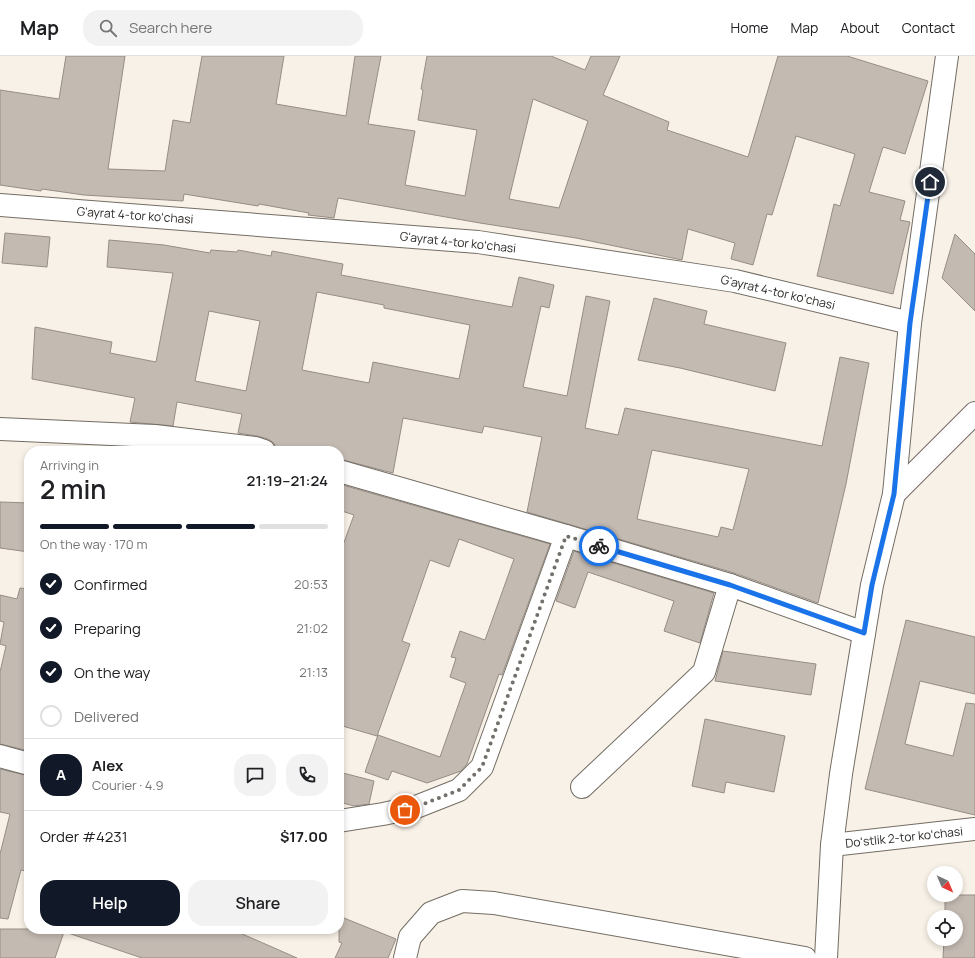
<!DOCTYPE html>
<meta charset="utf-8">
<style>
:root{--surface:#fff;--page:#f2f2f2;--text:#202124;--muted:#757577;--line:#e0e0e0;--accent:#111827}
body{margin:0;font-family:Manrope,sans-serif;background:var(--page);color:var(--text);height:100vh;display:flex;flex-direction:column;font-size:15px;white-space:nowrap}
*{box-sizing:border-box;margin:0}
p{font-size:13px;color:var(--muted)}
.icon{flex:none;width:22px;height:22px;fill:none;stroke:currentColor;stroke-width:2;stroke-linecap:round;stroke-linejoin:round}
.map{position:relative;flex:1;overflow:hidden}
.sheet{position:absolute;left:24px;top:390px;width:320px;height:488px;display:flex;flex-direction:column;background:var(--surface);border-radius:16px;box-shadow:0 2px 6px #0003}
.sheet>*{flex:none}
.needle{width:26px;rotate:136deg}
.tools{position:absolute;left:927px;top:810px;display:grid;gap:8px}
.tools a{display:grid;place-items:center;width:36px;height:36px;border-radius:50%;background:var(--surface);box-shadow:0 2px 6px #0003;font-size:20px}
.pin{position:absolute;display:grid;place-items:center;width:34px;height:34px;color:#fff;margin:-17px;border:2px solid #fff;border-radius:50%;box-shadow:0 1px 4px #0007}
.courier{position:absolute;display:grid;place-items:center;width:40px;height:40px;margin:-20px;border:3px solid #1a73e8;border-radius:50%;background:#fff;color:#222;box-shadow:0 1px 5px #0007}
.headline em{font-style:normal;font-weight:600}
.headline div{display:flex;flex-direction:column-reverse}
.headline{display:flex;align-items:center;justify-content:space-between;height:68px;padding:0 16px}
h1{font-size:26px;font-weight:600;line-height:30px}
.bar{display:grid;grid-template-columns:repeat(4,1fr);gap:6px 4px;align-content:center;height:48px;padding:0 16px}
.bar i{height:5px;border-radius:3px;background:var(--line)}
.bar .current{background:var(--accent)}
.bar p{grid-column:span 4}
.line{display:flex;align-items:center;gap:10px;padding:0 16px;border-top:1px solid var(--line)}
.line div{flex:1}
.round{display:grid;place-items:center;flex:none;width:42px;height:42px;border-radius:16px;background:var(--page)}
ol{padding:0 16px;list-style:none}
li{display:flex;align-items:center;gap:12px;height:44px}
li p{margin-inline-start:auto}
li .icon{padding:4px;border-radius:50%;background:var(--accent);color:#fff;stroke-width:4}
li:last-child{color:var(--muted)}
li i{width:22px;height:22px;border:2px solid var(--line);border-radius:50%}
.button{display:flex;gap:8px;margin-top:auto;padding:8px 16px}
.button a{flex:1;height:46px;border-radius:16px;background:var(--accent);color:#fff;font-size:16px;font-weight:600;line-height:46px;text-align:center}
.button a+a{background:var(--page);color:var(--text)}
header{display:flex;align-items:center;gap:24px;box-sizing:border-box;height:56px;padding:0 20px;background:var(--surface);border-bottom:1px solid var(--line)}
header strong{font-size:19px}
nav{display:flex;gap:22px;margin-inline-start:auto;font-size:14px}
.search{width:280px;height:36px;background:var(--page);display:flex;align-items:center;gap:10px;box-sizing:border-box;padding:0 14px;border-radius:16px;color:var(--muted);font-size:15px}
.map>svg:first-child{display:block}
</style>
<header>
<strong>Map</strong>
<div class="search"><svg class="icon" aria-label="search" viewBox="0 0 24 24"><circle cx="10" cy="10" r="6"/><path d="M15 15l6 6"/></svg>Search here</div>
<nav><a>Home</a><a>Map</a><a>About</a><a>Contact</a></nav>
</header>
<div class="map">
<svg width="975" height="902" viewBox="0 0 975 902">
<rect width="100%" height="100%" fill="#f8f1e7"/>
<!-- building -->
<g fill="#c3bab2" stroke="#968e86" fill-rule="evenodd">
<path d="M66 0H125L108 113 165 115 173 64 190 67 202 0H284L276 48 346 60 355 0H381L368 68 415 75 405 129 465 140 477 74 418 64 423 34 421 33 427 0H551L585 14 591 0H620L603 39 669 66 667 74 748 101 778 0H847L928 25 905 98 883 91 869 136 905 145 900 164 910 166 893 238 817 220 834 148 840 150 855 98 796 80 772 159 767 158 753 209 731 203 735 187 688 173 682 204 576 182 480 167 338 142 334 162 308 159 309 157 259 148 258 150 184 138 183 145 84 139 42 133 41 135 0 129V34L59 43ZM533 43 588 65 559 152 509 143Z"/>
<path d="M5 177 50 181 47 211 2 207Z"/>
<path d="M955 178 975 198V255L942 222Z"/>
<path d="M109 184 164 189 210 197 211 194 237 196 238 194 271 200 272 195 343 208 341 219 512 251 519 221 554 229 549 252 541 250 523 331 567 340 586 240 610 245 585 372 618 379 625 352 822 390 840 301 869 307 846 428 818 547 734 517 527 456 542 381 484 370 482 377 403 362 393 417 339 403V395H286L276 393 274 387 268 383 257 380 238 377 242 358 177 346 173 370 130 366 135 342 32 323 35 271 112 286 110 297 156 306 173 217 107 211ZM317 236 384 249V252L470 269 459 323 373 306 369 327 302 314ZM209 255 260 265 246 335 195 325ZM652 394 749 413 733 474 721 471 718 481 637 463Z"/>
<path d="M654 242 707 255 704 268 786 287 775 335 680 312 638 304Z"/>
<path d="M339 428 550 488 502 619 499 618 467 708 461 715 427 727 392 715 388 724 365 716 378 679 440 701 466 627 450 621 456 602 451 601 460 575 485 584 514 503 459 483 449 511 430 504 402 585 410 588 377 680 339 669V500L354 459 339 454Z"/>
<path d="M0 446 29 447V496L0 492Z"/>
<path d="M574 495 714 537 700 587 664 575 674 545 588 516 575 552 556 545Z"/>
<path d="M20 532 29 533V695L0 688V616L6 590 0 588 4 566 0 565V539L17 543Z"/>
<path d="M906 564 975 581V638L920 625 905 688 953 700 966 647 975 648V759L865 733Z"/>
<path d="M723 595 816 608 811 639 715 625Z"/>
<path d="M705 663 785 680 774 736 726 726 724 737 692 730Z"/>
<path d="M0 713 29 720V816L21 814 8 863 0 862V798L10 758 0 756Z"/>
<path d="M339 716 374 725 369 748 354 750 339 746Z"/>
<path d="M945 839H975V902H943L944 883H956V861H945Z"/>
<path d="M339 860 396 883 388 902H335L342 887 339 886Z"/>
<path d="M0 873H65L55 902H0Z"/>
<path d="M69 873H231L297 902H142L68 877Z"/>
</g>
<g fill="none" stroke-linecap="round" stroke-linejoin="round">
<defs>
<g id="minor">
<path d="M0 149 478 186 735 225 910 267"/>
<path d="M0 373 155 380 255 392 264 395"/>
<path d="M339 415 566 480"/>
<path d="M894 438 975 357"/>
<path d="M0 700 29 708"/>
<path d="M582 731 704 616 730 529"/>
<path d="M339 765 383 758 416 751 459 734 482 711 566 480 730 529 864 577"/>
<path d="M832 789 975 773"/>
<path d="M405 902 410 881 431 857 462 845 494 847 805 902"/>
<path d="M826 902 832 789 841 718 872 529 894 438 910 267 947 0"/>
</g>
</defs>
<!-- minor casing -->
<use href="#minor" stroke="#736d64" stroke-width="24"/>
<!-- minor -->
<use href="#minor" stroke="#fff" stroke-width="22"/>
</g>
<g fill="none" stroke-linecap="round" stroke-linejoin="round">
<!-- done -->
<path stroke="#736f6a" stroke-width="4" stroke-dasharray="0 7.2" d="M405 754 416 751 459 734 482 711 566 480 599 490"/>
<!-- route -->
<path stroke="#1a73e8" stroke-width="5" d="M599 490 730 529 864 577 872 529 894 438 910 267 930 126"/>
</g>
<g text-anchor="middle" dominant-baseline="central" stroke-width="4" stroke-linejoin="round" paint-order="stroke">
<!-- street labels -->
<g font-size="12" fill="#2c2926" stroke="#fff">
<text transform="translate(135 159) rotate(4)">G'ayrat 4-tor koʻchasi</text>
<text transform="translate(458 186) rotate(6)">G'ayrat 4-tor koʻchasi</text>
<text transform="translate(778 236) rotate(13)">G'ayrat 4-tor koʻchasi</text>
<text transform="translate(904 781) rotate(-6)">Doʻstlik 2-tor koʻchasi</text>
</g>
</g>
</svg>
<div class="tools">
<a><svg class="needle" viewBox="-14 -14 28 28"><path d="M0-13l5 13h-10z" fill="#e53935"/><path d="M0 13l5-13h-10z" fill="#757577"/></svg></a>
<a><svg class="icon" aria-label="locate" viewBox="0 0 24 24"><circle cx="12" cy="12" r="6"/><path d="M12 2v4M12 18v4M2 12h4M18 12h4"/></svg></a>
</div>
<div class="pin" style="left:405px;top:754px;background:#ea580c"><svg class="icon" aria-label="bag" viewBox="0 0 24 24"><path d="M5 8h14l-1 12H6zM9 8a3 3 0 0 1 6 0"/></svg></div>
<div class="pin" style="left:930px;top:126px;background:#1f2937"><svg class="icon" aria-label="home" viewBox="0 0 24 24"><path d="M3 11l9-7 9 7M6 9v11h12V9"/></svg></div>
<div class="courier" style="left:599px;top:490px"><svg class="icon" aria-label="bike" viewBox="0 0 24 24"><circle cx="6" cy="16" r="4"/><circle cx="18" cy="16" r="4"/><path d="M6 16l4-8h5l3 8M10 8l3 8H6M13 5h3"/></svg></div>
<section class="sheet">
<div class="headline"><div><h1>2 min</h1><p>Arriving in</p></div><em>21:19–21:24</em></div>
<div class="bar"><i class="current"></i><i class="current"></i><i class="current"></i><i></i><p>On the way · 170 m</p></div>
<ol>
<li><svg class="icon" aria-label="check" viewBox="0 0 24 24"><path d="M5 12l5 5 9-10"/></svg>Confirmed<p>20:53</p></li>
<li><svg class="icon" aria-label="check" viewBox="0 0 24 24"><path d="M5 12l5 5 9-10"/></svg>Preparing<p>21:02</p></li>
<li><svg class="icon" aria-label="check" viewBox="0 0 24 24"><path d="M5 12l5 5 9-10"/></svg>On the way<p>21:13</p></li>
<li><i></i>Delivered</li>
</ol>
<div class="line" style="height:72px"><b class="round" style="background:var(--accent);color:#fff">A</b><div><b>Alex</b><p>Courier · 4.9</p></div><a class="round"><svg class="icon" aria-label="chat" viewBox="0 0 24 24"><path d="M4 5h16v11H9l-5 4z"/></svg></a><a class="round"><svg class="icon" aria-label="phone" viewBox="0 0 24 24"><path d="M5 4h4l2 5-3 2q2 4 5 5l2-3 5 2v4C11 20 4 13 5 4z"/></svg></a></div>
<div class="line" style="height:52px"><div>Order #4231</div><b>$17.00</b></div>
<div class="button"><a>Help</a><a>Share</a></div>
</section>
</div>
